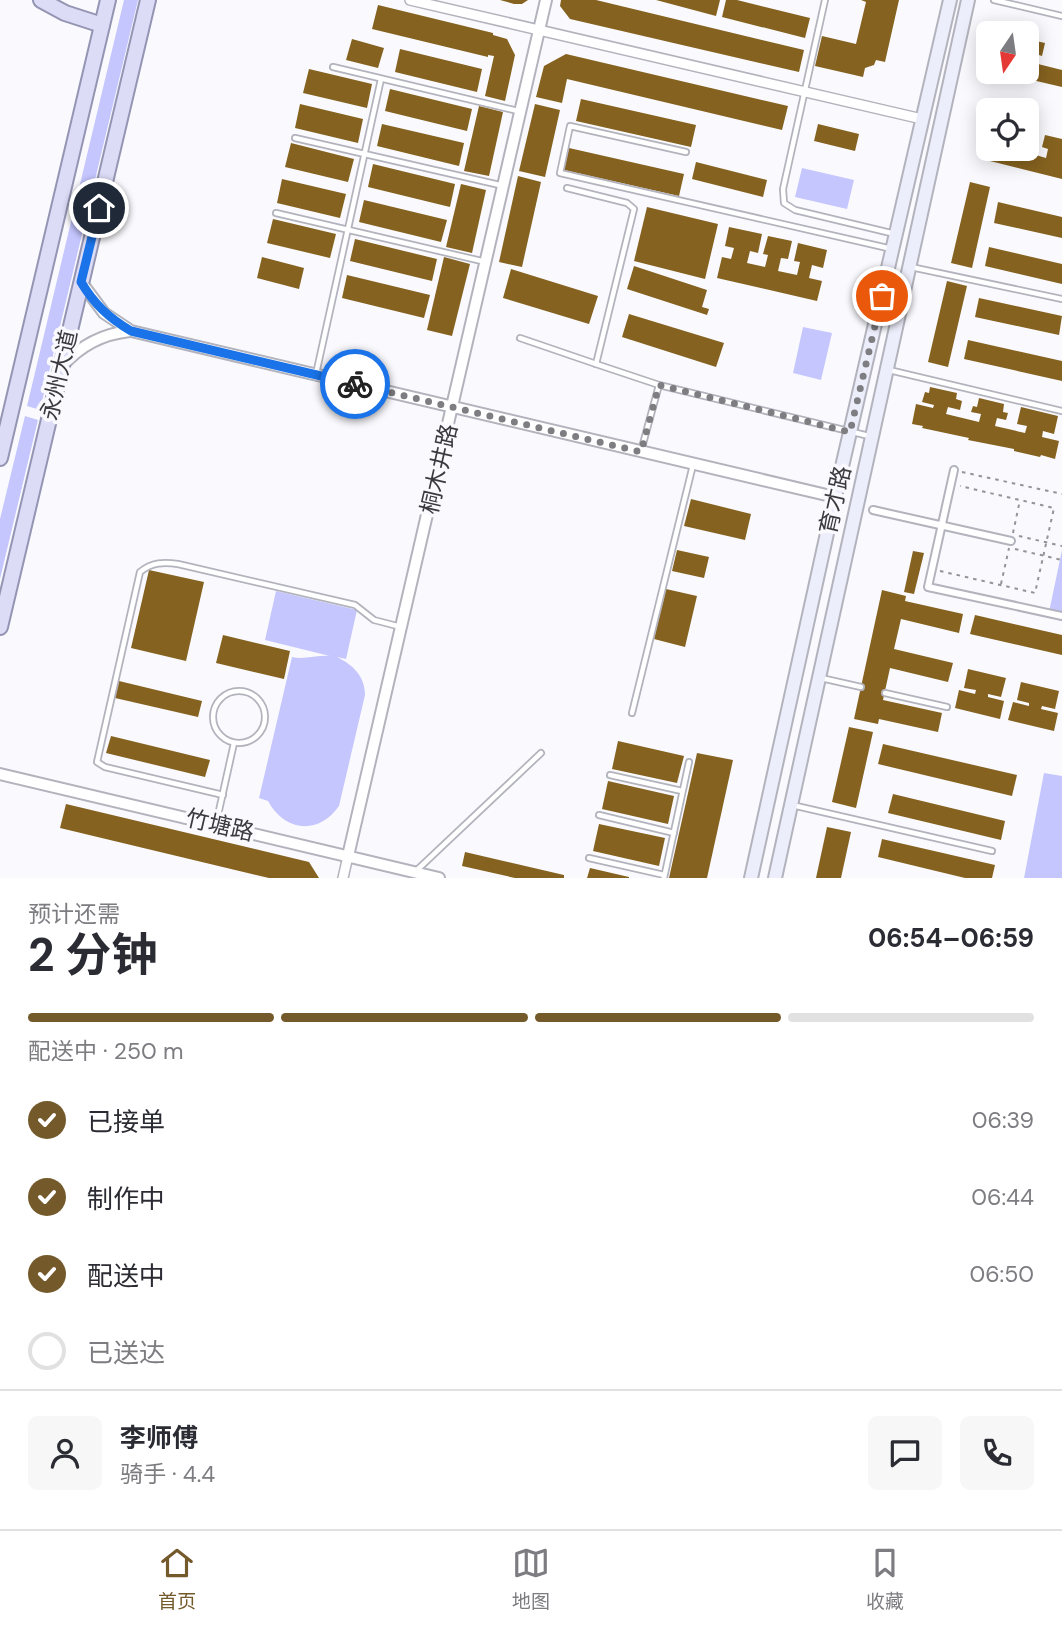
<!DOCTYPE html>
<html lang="zh">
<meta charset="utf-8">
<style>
:root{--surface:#fff;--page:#f7f7f7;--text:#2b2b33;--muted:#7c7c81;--line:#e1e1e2;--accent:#745a2b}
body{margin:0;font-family:"DM Sans","Noto Sans SC",sans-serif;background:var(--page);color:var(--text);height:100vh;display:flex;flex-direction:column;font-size:26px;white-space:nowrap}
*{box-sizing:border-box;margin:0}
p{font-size:23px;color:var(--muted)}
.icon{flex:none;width:38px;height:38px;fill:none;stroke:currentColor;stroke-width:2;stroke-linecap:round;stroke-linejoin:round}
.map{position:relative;height:878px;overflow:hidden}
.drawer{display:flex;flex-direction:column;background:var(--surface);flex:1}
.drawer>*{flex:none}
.needle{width:46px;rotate:193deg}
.fabs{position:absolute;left:976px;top:21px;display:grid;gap:14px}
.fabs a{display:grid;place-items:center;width:63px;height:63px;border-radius:10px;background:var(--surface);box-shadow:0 4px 18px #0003;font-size:35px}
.pin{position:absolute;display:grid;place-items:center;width:60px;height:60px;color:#fff;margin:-30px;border:4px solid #fff;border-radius:50%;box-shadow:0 2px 7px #0007}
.courier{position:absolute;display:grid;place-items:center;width:70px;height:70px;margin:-35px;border:5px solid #1a73e8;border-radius:50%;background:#fff;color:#222;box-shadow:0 2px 9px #0007}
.head em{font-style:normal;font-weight:700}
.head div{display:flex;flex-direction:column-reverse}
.head{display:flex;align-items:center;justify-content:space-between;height:119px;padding:0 28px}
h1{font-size:46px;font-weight:700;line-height:52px}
.bar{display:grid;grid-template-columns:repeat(4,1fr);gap:10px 7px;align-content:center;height:84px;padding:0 28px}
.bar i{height:9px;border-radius:5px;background:var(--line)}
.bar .current{background:var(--accent)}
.bar p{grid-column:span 4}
.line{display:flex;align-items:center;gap:18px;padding:0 28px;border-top:2px solid var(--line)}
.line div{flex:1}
.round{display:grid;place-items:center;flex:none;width:74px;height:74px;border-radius:10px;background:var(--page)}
ol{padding:0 28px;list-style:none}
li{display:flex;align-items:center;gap:21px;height:77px}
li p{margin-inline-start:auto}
li .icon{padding:7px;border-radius:50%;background:var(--accent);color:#fff;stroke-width:4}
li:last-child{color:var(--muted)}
li i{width:38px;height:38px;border:4px solid var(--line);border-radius:50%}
.dock{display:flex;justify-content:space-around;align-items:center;height:98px;border-top:2px solid var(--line);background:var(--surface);font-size:19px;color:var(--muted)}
.dock a{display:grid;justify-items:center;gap:4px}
.dock .current{color:var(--accent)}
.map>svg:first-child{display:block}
</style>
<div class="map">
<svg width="1062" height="878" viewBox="0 0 1062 878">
<rect width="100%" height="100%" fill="#fafafe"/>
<!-- green -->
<g fill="#c5c6fe">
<path d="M124 0H138L40 410 27 406Z"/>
<path d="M802 168 854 180 847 209 795 197Z"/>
<path d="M803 327 832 333 821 380 793 373Z"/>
<path d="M25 416 38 420 0 579V519Z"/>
<path d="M1062 550V621L1048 617Z"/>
<path d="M276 591 357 610 346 659 337 657C353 665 365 676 365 695L339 806C318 836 284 831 268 801L259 798 292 657C304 660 317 655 330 656L265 640Z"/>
<path d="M1044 773 1062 776V878H1024Z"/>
</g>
<!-- building -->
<g fill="#85621f">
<path d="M500 0H528L522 4H514Z"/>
<path d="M561 0H596L804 50 799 72 570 19 560 6Z"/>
<path d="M656 0H720L716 16Z"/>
<path d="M726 0H737L810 18 805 38 722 17Z"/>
<path d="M861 0H899L885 62 876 60 874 65 865 68 863 77 815 66 822 36 856 44 866 2Z"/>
<path d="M378 5 493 33V35L507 39 515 55 505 101 485 96 494 56 488 55V57L372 29Z"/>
<path d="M352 39 384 48 378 68 346 60Z"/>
<path d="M1027 39 1045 43 1042 56 1036 54 1034 63 1062 70V87L1002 73 1027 72Z"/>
<path d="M400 49 482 69 477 92 395 72Z"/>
<path d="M566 54 788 106 782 130 567 79 562 103 536 97 544 66Z"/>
<path d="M309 69 372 84 367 108 303 93Z"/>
<path d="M390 89 472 109 467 131 385 111Z"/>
<path d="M581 99 696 125 691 147 576 121Z"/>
<path d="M300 104 363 119 358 143 295 128Z"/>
<path d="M535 104 560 110 545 177 519 171Z"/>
<path d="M479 106 503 112 489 176 464 171Z"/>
<path d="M382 124 464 143 459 166 377 146Z"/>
<path d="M818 124 859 134 855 151 814 141Z"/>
<path d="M1045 135 1062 139V179L986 160 989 149H1015L1046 158 1048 149 1042 147Z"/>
<path d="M291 143 354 159 348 182 285 167Z"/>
<path d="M569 148 684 174 679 196 564 170Z"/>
<path d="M696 162 767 180 763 197 692 179Z"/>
<path d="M373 164 455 184 450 207 368 187Z"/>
<path d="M518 176 541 182 522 267 499 262Z"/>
<path d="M282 179 346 194 340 218 277 203Z"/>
<path d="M970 182 990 187 972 268 951 263Z"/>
<path d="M461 184 486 190 472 253 446 247Z"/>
<path d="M364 200 447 220 441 242 359 222Z"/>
<path d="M998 202 1062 217V238L994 223Z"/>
<path d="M647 207 718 224 705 279 634 261Z"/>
<path d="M273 219 336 234 330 258 267 243Z"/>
<path d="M729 227 762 234 758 253 750 251 747 263 765 267 768 255 763 254 768 236 792 241 788 259 781 258 778 271 797 275 800 262 794 261 798 243 827 250 823 268 812 265 809 278 822 281 817 301 717 278 722 257 731 259 734 248 725 246Z"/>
<path d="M355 239 437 259 432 281 350 261Z"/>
<path d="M989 247 1062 264V284L985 266Z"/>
<path d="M262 257 304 268 299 289 257 278Z"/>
<path d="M444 257 470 264 452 336 427 330Z"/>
<path d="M634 266 707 290 702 307 709 309 707 315 627 289Z"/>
<path d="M511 269 598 296 589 324 503 298Z"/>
<path d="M347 275 430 295 424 318 342 298Z"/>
<path d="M947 281 967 286 948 367 928 362Z"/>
<path d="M979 298 1062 316 1059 335 975 317Z"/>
<path d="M629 314 724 343 716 367 622 337Z"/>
<path d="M968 340 1062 361V381L964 359Z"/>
<path d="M930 387 957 393 956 399 962 401 960 410 948 407 946 414 979 422 981 414 971 412 973 406 977 407 979 398 1004 404 1003 412 1008 413 1006 420 997 418 995 426 1025 433 1027 426 1017 424 1021 407 1058 416 1054 434 1043 431 1042 437 1059 441 1055 459 1041 455 1040 457 1014 451V449L968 440 969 438 922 428 923 426 912 424 916 404 933 408 934 405 922 402 925 392 929 393Z"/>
<path d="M691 499 751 514 745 540 684 526Z"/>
<path d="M677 550 709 557 704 578 672 571Z"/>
<path d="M913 551 924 553 914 594 904 592Z"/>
<path d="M149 570 204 582 186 661 131 648Z"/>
<path d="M666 589 697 596 685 647 654 639Z"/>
<path d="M882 590 906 596 905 601 963 614 959 633 901 619 894 649 953 663 948 682 890 668 883 700 942 713 938 732 879 719 878 724 854 719Z"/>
<path d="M975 615 1062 635V655L970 634Z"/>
<path d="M223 635 290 651 284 679 216 663Z"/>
<path d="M968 669 1006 678 1001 697 988 694V697L1004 701 1000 719 955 708 959 690 975 694 976 690 964 688Z"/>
<path d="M119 681 202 701 198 717 115 698Z"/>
<path d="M1021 682 1059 691 1055 709 1042 706 1041 709 1058 713 1054 731 1008 720 1013 702 1029 706V703L1017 700Z"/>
<path d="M849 727 873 732 856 808 832 802Z"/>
<path d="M111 736 210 760 205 777 106 753Z"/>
<path d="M618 741 684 756 677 783 612 769Z"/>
<path d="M883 744 1017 775 1012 796 878 764Z"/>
<path d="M697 753 733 760 707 878H669Z"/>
<path d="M608 781 674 796 668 824 602 809Z"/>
<path d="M893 794 1005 821 1001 840 888 813Z"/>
<path d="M66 804 309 862 319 878H269L60 828Z"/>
<path d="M599 824 665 838 659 866 593 851Z"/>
<path d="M827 827 851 832 841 878H816Z"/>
<path d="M882 839 995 865 992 878H965L878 857Z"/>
<path d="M465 852 564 875V878H515L462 866Z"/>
<path d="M590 868 629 877V878H587Z"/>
</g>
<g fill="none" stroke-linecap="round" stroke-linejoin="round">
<defs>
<g id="service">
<path d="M825 0 783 189 784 203 795 210 895 234"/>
<path d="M994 0 1062 16"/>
<path d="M333 67 518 111"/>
<path d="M295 138 504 186"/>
<path d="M686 152 570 126 560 173 892 249"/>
<path d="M567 188 627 203 634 209 596 364 659 385 869 436"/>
<path d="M276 213 486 262"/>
<path d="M911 267 1062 299"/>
<path d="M520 338 596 364"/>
<path d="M889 370 1062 411"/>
<path d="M316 374 381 79"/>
<path d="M641 451 659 385"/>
<path d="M821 678 861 687"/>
<circle cx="239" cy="717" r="26"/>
<path d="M885 693 947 707"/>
<path d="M632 713 693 465"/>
<path d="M610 775 682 791"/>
<path d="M223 795 105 767 97 762 140 572C152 562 164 562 178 564L355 605 374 620 401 627"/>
<path d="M792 805 992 851"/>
<path d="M599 815 674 833"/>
<path d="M216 824 234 743"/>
<path d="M589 858 664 875"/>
<path d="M416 871 541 753"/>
<path d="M664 878 689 762"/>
</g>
<g id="pedestrian">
<path d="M954 470 928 587 1062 616"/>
<path d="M873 510 1011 541"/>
</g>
<g id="minor">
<path d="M410 0 922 119"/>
<path d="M343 878 348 856"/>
</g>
<g id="tertiary">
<path d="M81 282 104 313 131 331 835 497"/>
<path d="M62 366C81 345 102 334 130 331"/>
<path d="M0 774 439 878"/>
<path d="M348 856 546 0"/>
</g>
<g id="secondary">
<path d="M751 878 835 497 950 0"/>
<path d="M775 878 968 0"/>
</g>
<g id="primary">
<path d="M41 0 65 13 102 25"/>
<path d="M0 458 108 0"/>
<path d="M0 627 148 0"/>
</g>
</defs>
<!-- service casing -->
<use href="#service" stroke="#b3b3bd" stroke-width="8"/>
<!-- pedestrian casing -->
<use href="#pedestrian" stroke="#b3b3bd" stroke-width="10"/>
<!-- minor casing -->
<use href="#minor" stroke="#b3b3bd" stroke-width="12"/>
<!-- tertiary casing -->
<use href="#tertiary" stroke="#b3b3bd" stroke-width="14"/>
<!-- secondary casing -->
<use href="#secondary" stroke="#b3b3bd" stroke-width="16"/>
<!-- primary casing -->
<use href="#primary" stroke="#9495b3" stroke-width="18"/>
<!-- path -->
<g stroke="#949498" stroke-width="2" stroke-dasharray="3.5 5" stroke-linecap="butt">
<path d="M962 472 1062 494"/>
<path d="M1013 533 1020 500"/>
<path d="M1019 536 1062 546"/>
<path d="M1015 549 1062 560"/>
<path d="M940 571 1035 593 1054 508 960 486"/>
<path d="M1001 584 1009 548"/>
</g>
<!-- service -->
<use href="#service" stroke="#fff" stroke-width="4.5"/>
<!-- pedestrian -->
<use href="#pedestrian" stroke="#fff" stroke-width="6"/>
<!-- minor -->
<use href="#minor" stroke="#fff" stroke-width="9"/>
<!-- tertiary -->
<use href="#tertiary" stroke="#fff" stroke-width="10"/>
<!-- secondary -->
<use href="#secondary" stroke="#edeefb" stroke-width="12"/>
<!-- primary -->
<use href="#primary" stroke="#dcdcf7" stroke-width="14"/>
</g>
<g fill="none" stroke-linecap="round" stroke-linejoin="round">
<!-- done -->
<path stroke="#7e7e82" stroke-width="7" stroke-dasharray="0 12.6" d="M355 384 641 452 659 385 850 432 882 296"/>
<!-- route -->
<path stroke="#1a73e8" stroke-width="9" d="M99 208 81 282C94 304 109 318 131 331L355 384"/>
</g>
<g text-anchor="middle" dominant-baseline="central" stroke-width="7" stroke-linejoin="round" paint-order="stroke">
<!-- street labels -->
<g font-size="23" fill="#3b3b3f" stroke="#fafafe">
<text transform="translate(59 375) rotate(-77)">永州大道</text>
<text transform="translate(439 469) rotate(-77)">桐木井路</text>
<text transform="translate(835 500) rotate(-77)">育才路</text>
<text transform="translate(220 825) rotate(13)">竹塘路</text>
</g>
</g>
</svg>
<div class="fabs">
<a><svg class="needle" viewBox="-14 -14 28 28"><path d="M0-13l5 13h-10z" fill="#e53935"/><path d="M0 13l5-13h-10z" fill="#7c7c81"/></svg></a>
<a><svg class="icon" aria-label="locate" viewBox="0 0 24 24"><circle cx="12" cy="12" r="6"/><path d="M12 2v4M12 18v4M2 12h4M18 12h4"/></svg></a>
</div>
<div class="pin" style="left:882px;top:296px;background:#ea580c"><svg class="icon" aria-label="bag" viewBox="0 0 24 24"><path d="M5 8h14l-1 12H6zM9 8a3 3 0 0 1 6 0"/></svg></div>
<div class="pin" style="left:99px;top:208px;background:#1f2937"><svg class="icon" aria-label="home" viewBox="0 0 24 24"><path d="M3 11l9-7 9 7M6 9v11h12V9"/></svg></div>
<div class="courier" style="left:355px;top:384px"><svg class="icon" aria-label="bike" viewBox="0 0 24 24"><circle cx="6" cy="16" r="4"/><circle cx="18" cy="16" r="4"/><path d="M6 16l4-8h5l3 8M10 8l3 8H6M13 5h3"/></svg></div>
</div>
<section class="drawer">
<div class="head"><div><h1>2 分钟</h1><p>预计还需</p></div><em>06:54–06:59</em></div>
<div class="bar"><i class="current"></i><i class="current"></i><i class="current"></i><i></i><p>配送中 · 250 m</p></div>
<ol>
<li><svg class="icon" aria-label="check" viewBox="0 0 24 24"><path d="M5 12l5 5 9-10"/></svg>已接单<p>06:39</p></li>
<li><svg class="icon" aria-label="check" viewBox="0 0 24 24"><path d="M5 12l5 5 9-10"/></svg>制作中<p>06:44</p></li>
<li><svg class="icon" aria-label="check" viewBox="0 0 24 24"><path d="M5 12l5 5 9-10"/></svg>配送中<p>06:50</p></li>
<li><i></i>已送达</li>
</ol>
<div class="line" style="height:126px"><a class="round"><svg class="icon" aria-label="person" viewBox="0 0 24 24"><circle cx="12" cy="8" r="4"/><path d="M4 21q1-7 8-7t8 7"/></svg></a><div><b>李师傅</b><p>骑手 · 4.4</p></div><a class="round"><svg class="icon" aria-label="chat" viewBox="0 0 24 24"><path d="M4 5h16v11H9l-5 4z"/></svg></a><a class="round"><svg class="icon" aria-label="phone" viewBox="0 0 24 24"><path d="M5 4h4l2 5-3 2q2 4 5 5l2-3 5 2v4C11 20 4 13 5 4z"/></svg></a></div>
</section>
<nav class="dock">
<a class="current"><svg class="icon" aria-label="home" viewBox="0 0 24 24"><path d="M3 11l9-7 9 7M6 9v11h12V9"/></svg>首页</a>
<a><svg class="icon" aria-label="map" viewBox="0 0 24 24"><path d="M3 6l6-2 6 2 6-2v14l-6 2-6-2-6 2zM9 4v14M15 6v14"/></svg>地图</a>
<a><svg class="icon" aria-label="saved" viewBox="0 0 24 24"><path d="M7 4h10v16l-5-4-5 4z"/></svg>收藏</a>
</nav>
